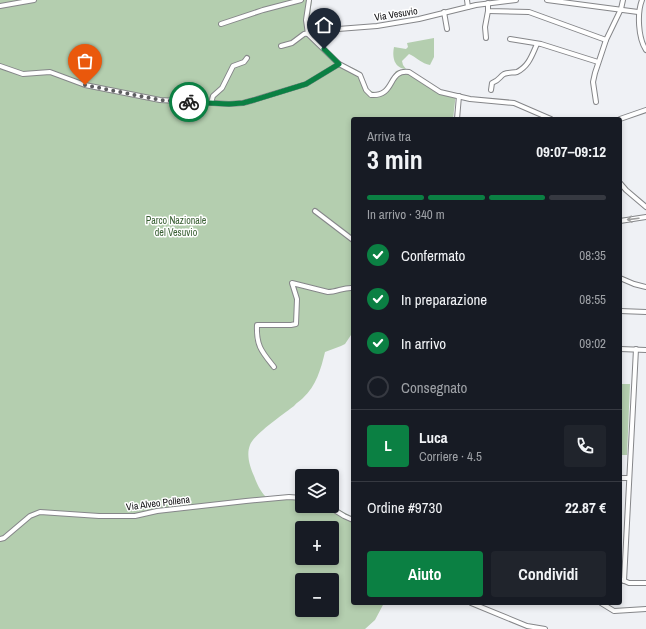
<!DOCTYPE html>
<html lang="it">
<meta charset="utf-8">
<style>
:root{--surface:#171b24;--page:#20242c;--text:#f1f3f6;--muted:#9ea1a6;--line:#363941;--accent:#0b8043}
body{margin:0;font-family:"Archivo Narrow",sans-serif;background:var(--page);color:var(--text);height:100vh;display:flex;flex-direction:column;font-size:15px;white-space:nowrap}
*{box-sizing:border-box;margin:0}
p{font-size:13px;color:var(--muted)}
.icon{flex:none;width:22px;height:22px;fill:none;stroke:currentColor;stroke-width:2;stroke-linecap:round;stroke-linejoin:round}
.map{position:relative;flex:1;overflow:hidden}
.panel{position:absolute;left:351px;top:117px;width:271px;height:488px;display:flex;flex-direction:column;background:var(--surface);border-radius:4px;box-shadow:0 2px 6px #0003}
.panel>*{flex:none}
.fabs{position:absolute;left:295px;top:469px;display:grid;gap:8px}
.fabs a{display:grid;place-items:center;width:44px;height:44px;border-radius:4px;background:var(--surface);box-shadow:0 2px 6px #0003;font-size:20px}
.pin{position:absolute;display:grid;place-items:center;width:34px;height:34px;color:#fff;margin:-41px -17px;border-radius:50% 50% 50% 0;rotate:-45deg;box-shadow:0 0 4px #0007}
.pin .icon{rotate:45deg}
.courier{position:absolute;display:grid;place-items:center;width:40px;height:40px;margin:-20px;border:3px solid #0b8043;border-radius:50%;background:#fff;color:#222;box-shadow:0 1px 5px #0007}
.overview em{font-style:normal;font-weight:700}
.overview div{display:flex;flex-direction:column-reverse}
.overview{display:flex;align-items:center;justify-content:space-between;height:68px;padding:0 16px}
h1{font-size:26px;font-weight:700;line-height:30px}
.bar{display:grid;grid-template-columns:repeat(4,1fr);gap:6px 4px;align-content:center;height:48px;padding:0 16px}
.bar i{height:5px;border-radius:3px;background:var(--line)}
.bar .selected{background:var(--accent)}
.bar p{grid-column:span 4}
.line{display:flex;align-items:center;gap:10px;padding:0 16px;border-top:1px solid var(--line)}
.line div{flex:1}
.round{display:grid;place-items:center;flex:none;width:42px;height:42px;border-radius:4px;background:var(--page)}
ol{padding:0 16px;list-style:none}
li{display:flex;align-items:center;gap:12px;height:44px}
li p{margin-inline-start:auto}
li .icon{padding:4px;border-radius:50%;background:var(--accent);color:#fff;stroke-width:4}
li:last-child{color:var(--muted)}
li i{width:22px;height:22px;border:2px solid var(--line);border-radius:50%}
.primary-button{display:flex;gap:8px;margin-top:auto;padding:8px 16px}
.primary-button a{flex:1;height:46px;border-radius:4px;background:var(--accent);color:#fff;font-size:16px;font-weight:700;line-height:46px;text-align:center}
.primary-button a+a{background:var(--page);color:var(--text)}
.map>svg:first-child{display:block}
</style>
<div class="map">
<svg width="646" height="629" viewBox="0 0 646 629">
<rect width="100%" height="100%" fill="#eff1f5"/>
<!-- green -->
<g fill="#b4ceaf" fill-rule="evenodd">
<path d="M0 0H312C311 8 309 17 310 25 310 32 333 58 340 62 345 65 352 67 357 70 369 79 361 94 381 92L388 86 396 71C414 67 423 81 438 89 443 92 451 92 456 93L453 119H353V332L345 344 341 346 325 352C321 369 316 386 303 398 300 401 297 402 294 406 284 414 254 434 250 445 246 455 250 467 254 476 257 484 260 491 266 497L302 496V506H332L353 517V603H384L375 620 365 629H0ZM302 528H332V558H302ZM302 580H332V610H302Z"/>
<path d="M434 38V57L430 65C422 64 416 57 409 54L402 61 403 65 406 69C394 68 392 57 394 47L406 49 408 47 407 43Z"/>
<path d="M620 384H630L627 455H620Z"/>
</g>
<g fill="none" stroke-linecap="round" stroke-linejoin="round">
<defs>
<g id="minor">
<path d="M467 0 468 7"/>
<path d="M547 0 638 12"/>
<path d="M642 0C637 13 638 38 646 50"/>
<path d="M488 3V11L529 12 606 40"/>
<path d="M0 6 34 0"/>
<path d="M444 12 447 29"/>
<path d="M221 24 263 10 301 0"/>
<path d="M308 34 339 64 360 75 366 90 371 95C396 97 387 69 409 72L440 92 470 99 514 103 551 119"/>
<path d="M308 34 306 20 309 0"/>
<path d="M486 38 485 27 488 11"/>
<path d="M510 39 541 44 598 62"/>
<path d="M318 42 323 33V30"/>
<path d="M281 46 292 43 304 34 325 30 377 26 419 19 476 5 516 0"/>
<path d="M0 66 23 74 50 72 85 85 160 100 229 104 243 103 254 100 306 84 339 64"/>
<path d="M491 90 492 83C500 80 499 77 504 74 508 72 513 73 517 72 529 66 532 55 537 44"/>
<path d="M596 102 593 82 595 73 606 40 621 9 623 0"/>
<path d="M211 103 213 96 222 88 233 66 244 62 247 58"/>
<path d="M457 119 459 96"/>
<path d="M620 119 646 110"/>
<path d="M620 183 626 190 646 207"/>
<path d="M315 211 353 240"/>
<path d="M620 221 646 217"/>
<path d="M620 278 634 284 646 287"/>
<path d="M620 311 646 312"/>
<path d="M620 349 646 350"/>
<path d="M274 367C262 352 256 346 257 325H291L296 324 297 299 292 283 328 292C337 292 344 287 353 288"/>
<path d="M620 478H629"/>
<path d="M328 506 344 516 353 520"/>
<path d="M0 539 4 538 30 516 40 512 99 516H135L157 511 246 501 289 497 302 498"/>
<path d="M620 579 629 583H646"/>
<path d="M624 581 636 349"/>
<path d="M471 603 527 626 545 629"/>
<path d="M601 603 614 611 646 609"/>
</g>
</defs>
<!-- minor casing -->
<use href="#minor" stroke="#858689" stroke-width="6"/>
<!-- minor -->
<use href="#minor" stroke="#fff" stroke-width="4"/>
</g>
<!-- one-way arrows -->
<defs><path id="oneway-shaft" d="M-6 0H5M1.5-3L5.5 0L1.5 3" fill="none" stroke-width="1.6" stroke-linecap="round" stroke-linejoin="round"/></defs>
<use stroke="#9f9f9f" href="#oneway-shaft" transform="translate(633 219) rotate(173)"/>
<g fill="none" stroke-linecap="round" stroke-linejoin="round">
<!-- done -->
<path stroke="#5d5d60" stroke-width="4" stroke-dasharray="0 7.2" d="M85 85 160 100 189 102"/>
<!-- route -->
<path stroke="#0b8043" stroke-width="5" d="M189 102 229 104 243 103 254 100 306 84 339 64 324 49"/>
</g>
<g text-anchor="middle" dominant-baseline="central" stroke-width="3" stroke-linejoin="round" paint-order="stroke">
<!-- street labels -->
<g font-size="10" fill="#0e0e10" stroke="#fff">
<text transform="translate(396 14) rotate(-9)">Via Vesuvio</text>
<text transform="translate(158 503) rotate(-7)">Via Alveo Pollena</text>
</g>
<!-- park labels -->
<g font-size="10" fill="#385e32" stroke="#fff">
<text x="176" y="220">Parco Nazionale<tspan x="176" dy="12">del Vesuvio</tspan></text>
</g>
</g>
</svg>
<div class="fabs">
<a><svg class="icon" aria-label="layers" viewBox="0 0 24 24"><path d="M12 4l9 5-9 5-9-5zM3 14l9 5 9-5"/></svg></a>
<a>+</a>
<a>−</a>
</div>
<div class="pin" style="left:85px;top:85px;background:#ea580c"><svg class="icon" aria-label="bag" viewBox="0 0 24 24"><path d="M5 8h14l-1 12H6zM9 8a3 3 0 0 1 6 0"/></svg></div>
<div class="pin" style="left:324px;top:49px;background:#1f2937"><svg class="icon" aria-label="home" viewBox="0 0 24 24"><path d="M3 11l9-7 9 7M6 9v11h12V9"/></svg></div>
<div class="courier" style="left:189px;top:102px"><svg class="icon" aria-label="bike" viewBox="0 0 24 24"><circle cx="6" cy="16" r="4"/><circle cx="18" cy="16" r="4"/><path d="M6 16l4-8h5l3 8M10 8l3 8H6M13 5h3"/></svg></div>
<section class="panel">
<div class="overview"><div><h1>3 min</h1><p>Arriva tra</p></div><em>09:07–09:12</em></div>
<div class="bar"><i class="selected"></i><i class="selected"></i><i class="selected"></i><i></i><p>In arrivo · 340 m</p></div>
<ol>
<li><svg class="icon" aria-label="check" viewBox="0 0 24 24"><path d="M5 12l5 5 9-10"/></svg>Confermato<p>08:35</p></li>
<li><svg class="icon" aria-label="check" viewBox="0 0 24 24"><path d="M5 12l5 5 9-10"/></svg>In preparazione<p>08:55</p></li>
<li><svg class="icon" aria-label="check" viewBox="0 0 24 24"><path d="M5 12l5 5 9-10"/></svg>In arrivo<p>09:02</p></li>
<li><i></i>Consegnato</li>
</ol>
<div class="line" style="height:72px"><b class="round" style="background:var(--accent);color:#fff">L</b><div><b>Luca</b><p>Corriere · 4.5</p></div><a class="round"><svg class="icon" aria-label="phone" viewBox="0 0 24 24"><path d="M5 4h4l2 5-3 2q2 4 5 5l2-3 5 2v4C11 20 4 13 5 4z"/></svg></a></div>
<div class="line" style="height:52px"><div>Ordine #9730</div><b>22.87 €</b></div>
<div class="primary-button"><a>Aiuto</a><a>Condividi</a></div>
</section>
</div>
